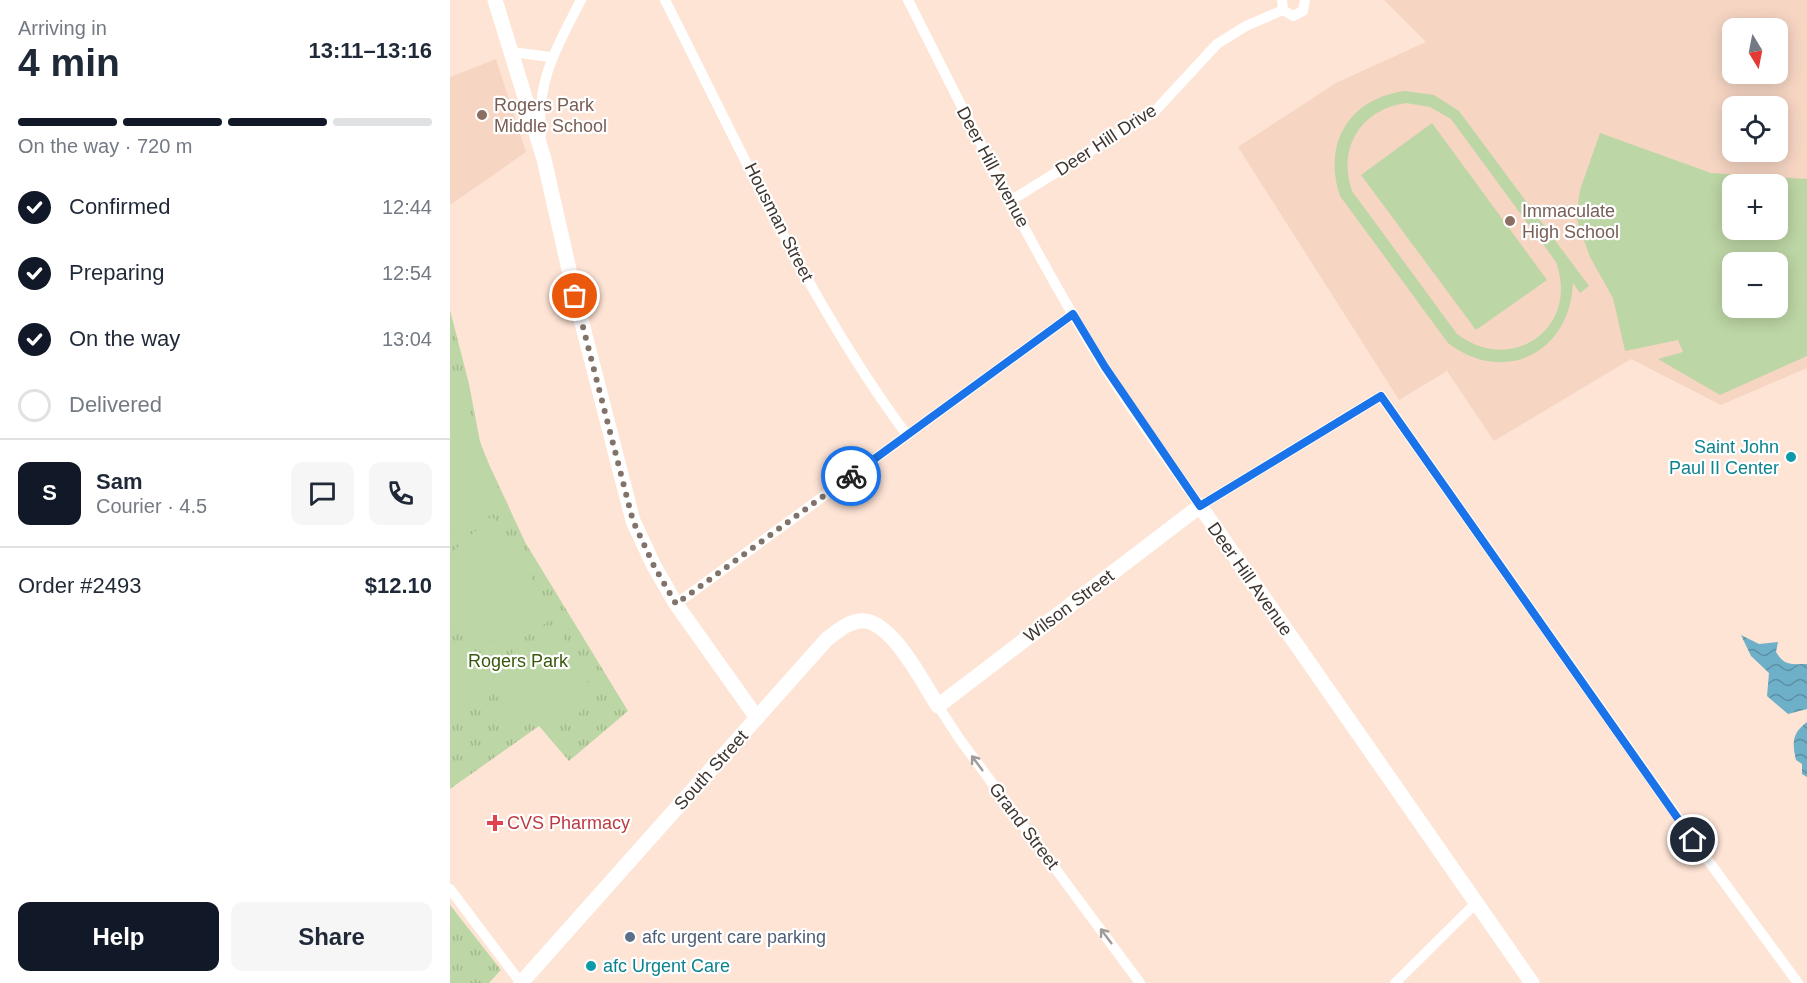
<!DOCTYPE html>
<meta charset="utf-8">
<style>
:root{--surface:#fff;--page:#f6f6f7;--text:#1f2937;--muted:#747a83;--line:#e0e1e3;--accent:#111827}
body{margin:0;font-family:Arial,sans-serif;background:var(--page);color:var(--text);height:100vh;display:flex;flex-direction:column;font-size:22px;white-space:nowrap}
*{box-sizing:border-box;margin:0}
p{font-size:20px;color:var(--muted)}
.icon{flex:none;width:33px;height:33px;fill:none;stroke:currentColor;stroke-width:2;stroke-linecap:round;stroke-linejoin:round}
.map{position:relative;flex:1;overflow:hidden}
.sheet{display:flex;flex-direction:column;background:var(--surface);width:450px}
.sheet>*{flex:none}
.needle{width:39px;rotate:170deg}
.controls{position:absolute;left:1272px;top:18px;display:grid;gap:12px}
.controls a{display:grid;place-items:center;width:66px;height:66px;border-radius:12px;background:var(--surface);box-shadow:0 3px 15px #0003;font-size:30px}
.pin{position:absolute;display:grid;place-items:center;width:51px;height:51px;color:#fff;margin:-26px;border:3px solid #fff;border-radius:50%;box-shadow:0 2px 6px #0007}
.courier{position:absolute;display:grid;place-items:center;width:60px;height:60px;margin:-30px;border:4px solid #1a73e8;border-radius:50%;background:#fff;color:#222;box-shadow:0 2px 8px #0007}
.overview em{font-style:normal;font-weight:600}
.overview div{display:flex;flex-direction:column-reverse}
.overview{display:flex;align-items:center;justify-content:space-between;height:102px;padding:0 18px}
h1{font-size:39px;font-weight:600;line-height:45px}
.bar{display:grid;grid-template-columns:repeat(4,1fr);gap:9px 6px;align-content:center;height:72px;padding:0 18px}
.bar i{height:8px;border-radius:4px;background:var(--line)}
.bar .selected{background:var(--accent)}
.bar p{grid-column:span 4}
.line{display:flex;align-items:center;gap:15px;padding:0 18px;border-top:2px solid var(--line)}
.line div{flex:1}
.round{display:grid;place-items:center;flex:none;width:63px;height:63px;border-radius:12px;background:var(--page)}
ol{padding:0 18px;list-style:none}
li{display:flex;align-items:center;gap:18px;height:66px}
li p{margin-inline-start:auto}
li .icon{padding:6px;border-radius:50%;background:var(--accent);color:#fff;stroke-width:4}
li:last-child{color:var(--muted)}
li i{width:33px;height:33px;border:3px solid var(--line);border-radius:50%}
.action{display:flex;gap:12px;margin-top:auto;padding:12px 18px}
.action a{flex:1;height:69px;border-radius:12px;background:var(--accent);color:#fff;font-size:24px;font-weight:600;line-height:69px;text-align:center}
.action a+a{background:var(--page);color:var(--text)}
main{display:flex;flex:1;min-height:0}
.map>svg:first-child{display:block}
</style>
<main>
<section class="sheet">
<div class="overview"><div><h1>4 min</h1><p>Arriving in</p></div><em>13:11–13:16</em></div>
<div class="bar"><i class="selected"></i><i class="selected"></i><i class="selected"></i><i></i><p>On the way · 720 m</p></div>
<ol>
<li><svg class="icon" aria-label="check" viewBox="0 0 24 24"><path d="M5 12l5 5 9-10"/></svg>Confirmed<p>12:44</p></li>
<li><svg class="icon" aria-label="check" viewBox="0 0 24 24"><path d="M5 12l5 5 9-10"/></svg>Preparing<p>12:54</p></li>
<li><svg class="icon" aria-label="check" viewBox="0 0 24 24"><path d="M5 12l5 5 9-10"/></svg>On the way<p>13:04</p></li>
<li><i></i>Delivered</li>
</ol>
<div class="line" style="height:108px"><b class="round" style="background:var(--accent);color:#fff">S</b><div><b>Sam</b><p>Courier · 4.5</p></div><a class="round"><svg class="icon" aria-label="chat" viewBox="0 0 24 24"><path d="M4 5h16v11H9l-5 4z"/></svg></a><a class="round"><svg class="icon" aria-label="phone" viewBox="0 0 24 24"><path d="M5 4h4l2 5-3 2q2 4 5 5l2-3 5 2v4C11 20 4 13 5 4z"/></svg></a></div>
<div class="line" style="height:78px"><div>Order #2493</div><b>$12.10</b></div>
<div class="action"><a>Help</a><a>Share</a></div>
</section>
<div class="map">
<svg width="1357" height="983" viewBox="0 0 1357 983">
<defs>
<pattern id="park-tufts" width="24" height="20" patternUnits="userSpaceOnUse" patternTransform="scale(1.5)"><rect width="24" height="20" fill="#bdd6a5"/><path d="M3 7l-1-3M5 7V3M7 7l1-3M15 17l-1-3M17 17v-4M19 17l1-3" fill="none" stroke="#a4b88e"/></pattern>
<pattern id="water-waves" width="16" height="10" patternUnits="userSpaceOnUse" patternTransform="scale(1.5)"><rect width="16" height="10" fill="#6fb0c9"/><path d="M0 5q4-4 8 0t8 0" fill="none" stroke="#5d90a4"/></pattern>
</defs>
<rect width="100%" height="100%" fill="#fee4d5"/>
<!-- built -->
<g fill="#f6d5c3" fill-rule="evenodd">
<path d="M934 0H1357V368L1271 405 1181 359 1044 441 997 371 949 400 788 147 886 83 976 42ZM1282 28H1328V74H1282ZM1282 106H1328V152H1282ZM1282 184H1328V230H1282ZM1282 262H1328V308H1282Z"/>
<path d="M46 59 76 152 0 205V77Z"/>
</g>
<!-- park -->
<g fill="url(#park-tufts)">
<path d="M0 310 19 384 31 447 75 542 178 711 119 761 89 726 0 789Z"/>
<path d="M0 905 51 970 39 983H0Z"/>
</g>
<!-- pitch -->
<g fill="#bdd6a5" fill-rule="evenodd">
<path d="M955 91 984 95 1009 111 1139 286 1130 293 1123 283C1120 353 1054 386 998 343L890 196C872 143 900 98 955 91ZM956 103 980 107 1001 119 1106 262C1130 328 1062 376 1007 334L902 191C887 148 911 109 956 103Z"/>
<path d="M982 123 1097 280 1026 330 911 175Z"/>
<path d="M1150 133 1261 173 1357 179V356L1270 395 1208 359 1233 352 1228 340 1175 351 1163 298 1140 257 1126 217 1130 190ZM1328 184V230H1282V184ZM1328 262V308H1282V262Z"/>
<path d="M0 364 53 501 0 534Z"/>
<path d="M42 516 106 616 73 638 48 642 0 631V554Z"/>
<path d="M107 626 147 699C107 731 108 726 59 718L45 692 48 662Z"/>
<path d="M0 638 23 653 41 674 39 699 0 723Z"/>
</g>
<!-- water -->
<g fill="url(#water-waves)">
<path d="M1291 635 1309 644 1328 642 1326 652C1335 667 1342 664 1357 664V709L1338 714 1317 696 1319 673 1301 656Z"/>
<path d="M1357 722V777L1352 774V764L1346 760C1342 743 1342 733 1357 722Z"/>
</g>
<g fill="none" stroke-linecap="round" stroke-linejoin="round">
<!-- street -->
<g stroke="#fff" stroke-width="10">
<path d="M215 0C290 147 358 302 457 435"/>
<path d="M458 0C521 124 581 250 655 368 685 415 718 460 750 506L931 396 1257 859 1348 983"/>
<path d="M832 0 833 10 843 16 853 11 855 0"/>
<path d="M61 52 101 57"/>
<path d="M91 135C86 80 107 47 131 0"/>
<path d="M560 201 705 111 767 44 796 26 833 10"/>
<path d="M226 604 623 314"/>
<path d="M488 706 511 741 690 983"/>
<path d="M0 889 71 983"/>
<path d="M945 983 1026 903"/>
</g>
<!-- secondary -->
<g stroke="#fff" stroke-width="15">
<path d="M45 0 94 159 125 296 183 521 204 566 226 604 307 718"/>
<path d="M71 983 377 639C387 632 396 623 409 621 440 616 473 683 488 706L750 506 1082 983"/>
</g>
</g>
<!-- one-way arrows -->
<defs><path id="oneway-shaft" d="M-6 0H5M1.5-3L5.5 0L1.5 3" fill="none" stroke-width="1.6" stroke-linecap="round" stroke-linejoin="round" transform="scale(1.5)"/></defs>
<g stroke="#a09a98">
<use href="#oneway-shaft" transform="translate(527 763) rotate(-127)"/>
<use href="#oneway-shaft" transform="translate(656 936) rotate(-127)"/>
</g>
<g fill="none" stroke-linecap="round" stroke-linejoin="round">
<!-- done -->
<path stroke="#82736a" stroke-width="6" stroke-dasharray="0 10.8" d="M125 296 183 521 204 566 226 604 401 476"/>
<!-- route -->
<path stroke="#1a73e8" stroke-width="8" d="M401 476 623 314 655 367 750 506 931 396 1243 840"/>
</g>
<!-- markers -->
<g fill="#8d6e63" stroke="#fff" stroke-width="2">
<circle cx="32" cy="115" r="6"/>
<circle cx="1060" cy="221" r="6"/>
</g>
<g fill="#0f9aa8" stroke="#fff" stroke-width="2">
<circle cx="1341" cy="457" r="6"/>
<circle cx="141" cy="966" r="6"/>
</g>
<path fill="#e0444e" stroke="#fff" stroke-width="2" d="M42 814h6v6h6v6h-6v6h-6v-6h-6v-6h6z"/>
<circle fill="#5c6f8a" stroke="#fff" stroke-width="2" cx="180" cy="937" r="6"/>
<g text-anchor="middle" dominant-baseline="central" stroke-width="4.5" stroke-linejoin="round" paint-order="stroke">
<!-- education labels -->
<g font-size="18" fill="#785e54" stroke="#fff" text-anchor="start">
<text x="44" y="105">Rogers Park<tspan x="44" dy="21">Middle School</tspan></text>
<text x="1072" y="211">Immaculate<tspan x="1072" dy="21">High School</tspan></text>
</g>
<!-- street labels -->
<g font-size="18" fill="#403630" stroke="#fff">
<text transform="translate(656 140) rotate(-33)">Deer Hill Drive</text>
<text transform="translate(543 167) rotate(62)">Deer Hill Avenue</text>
<text transform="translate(329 222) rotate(63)">Housman Street</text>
<text transform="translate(800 579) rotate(55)">Deer Hill Avenue</text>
<text transform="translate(619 606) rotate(-37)">Wilson Street</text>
<text transform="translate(261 770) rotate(-48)">South Street</text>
<text transform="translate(574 826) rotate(53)">Grand Street</text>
</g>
<!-- culture labels -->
<g font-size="18" fill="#0d838f" stroke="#fff" text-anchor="end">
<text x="1329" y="447">Saint John<tspan x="1329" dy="21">Paul II Center</tspan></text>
<text x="153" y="966" text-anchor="start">afc Urgent Care</text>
</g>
<!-- park labels -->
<g font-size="18" fill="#3a580d" stroke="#fff">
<text x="68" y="661">Rogers Park</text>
</g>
<!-- health labels -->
<g font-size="18" fill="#be3a42" stroke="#fff" text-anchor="start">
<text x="57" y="823">CVS Pharmacy</text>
</g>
<!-- service labels -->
<g font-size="18" fill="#4e5e75" stroke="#fff" text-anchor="start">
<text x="192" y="937">afc urgent care parking</text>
</g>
</g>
</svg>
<div class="controls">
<a><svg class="needle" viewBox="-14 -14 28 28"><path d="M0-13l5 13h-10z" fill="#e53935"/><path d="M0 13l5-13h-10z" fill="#747a83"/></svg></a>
<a><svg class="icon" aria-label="locate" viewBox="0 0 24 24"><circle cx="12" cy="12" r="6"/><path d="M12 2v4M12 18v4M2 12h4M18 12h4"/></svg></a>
<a>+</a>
<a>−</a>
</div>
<div class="pin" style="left:125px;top:296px;background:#ea580c"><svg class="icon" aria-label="bag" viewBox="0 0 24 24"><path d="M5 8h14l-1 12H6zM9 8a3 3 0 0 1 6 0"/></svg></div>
<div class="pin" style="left:1243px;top:840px;background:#1f2937"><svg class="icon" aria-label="home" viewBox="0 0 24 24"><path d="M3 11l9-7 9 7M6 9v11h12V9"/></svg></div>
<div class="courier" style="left:401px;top:476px"><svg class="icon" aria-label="bike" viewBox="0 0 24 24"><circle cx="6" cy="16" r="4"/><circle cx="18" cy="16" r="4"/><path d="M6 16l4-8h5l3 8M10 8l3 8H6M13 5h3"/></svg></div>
</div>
</main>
